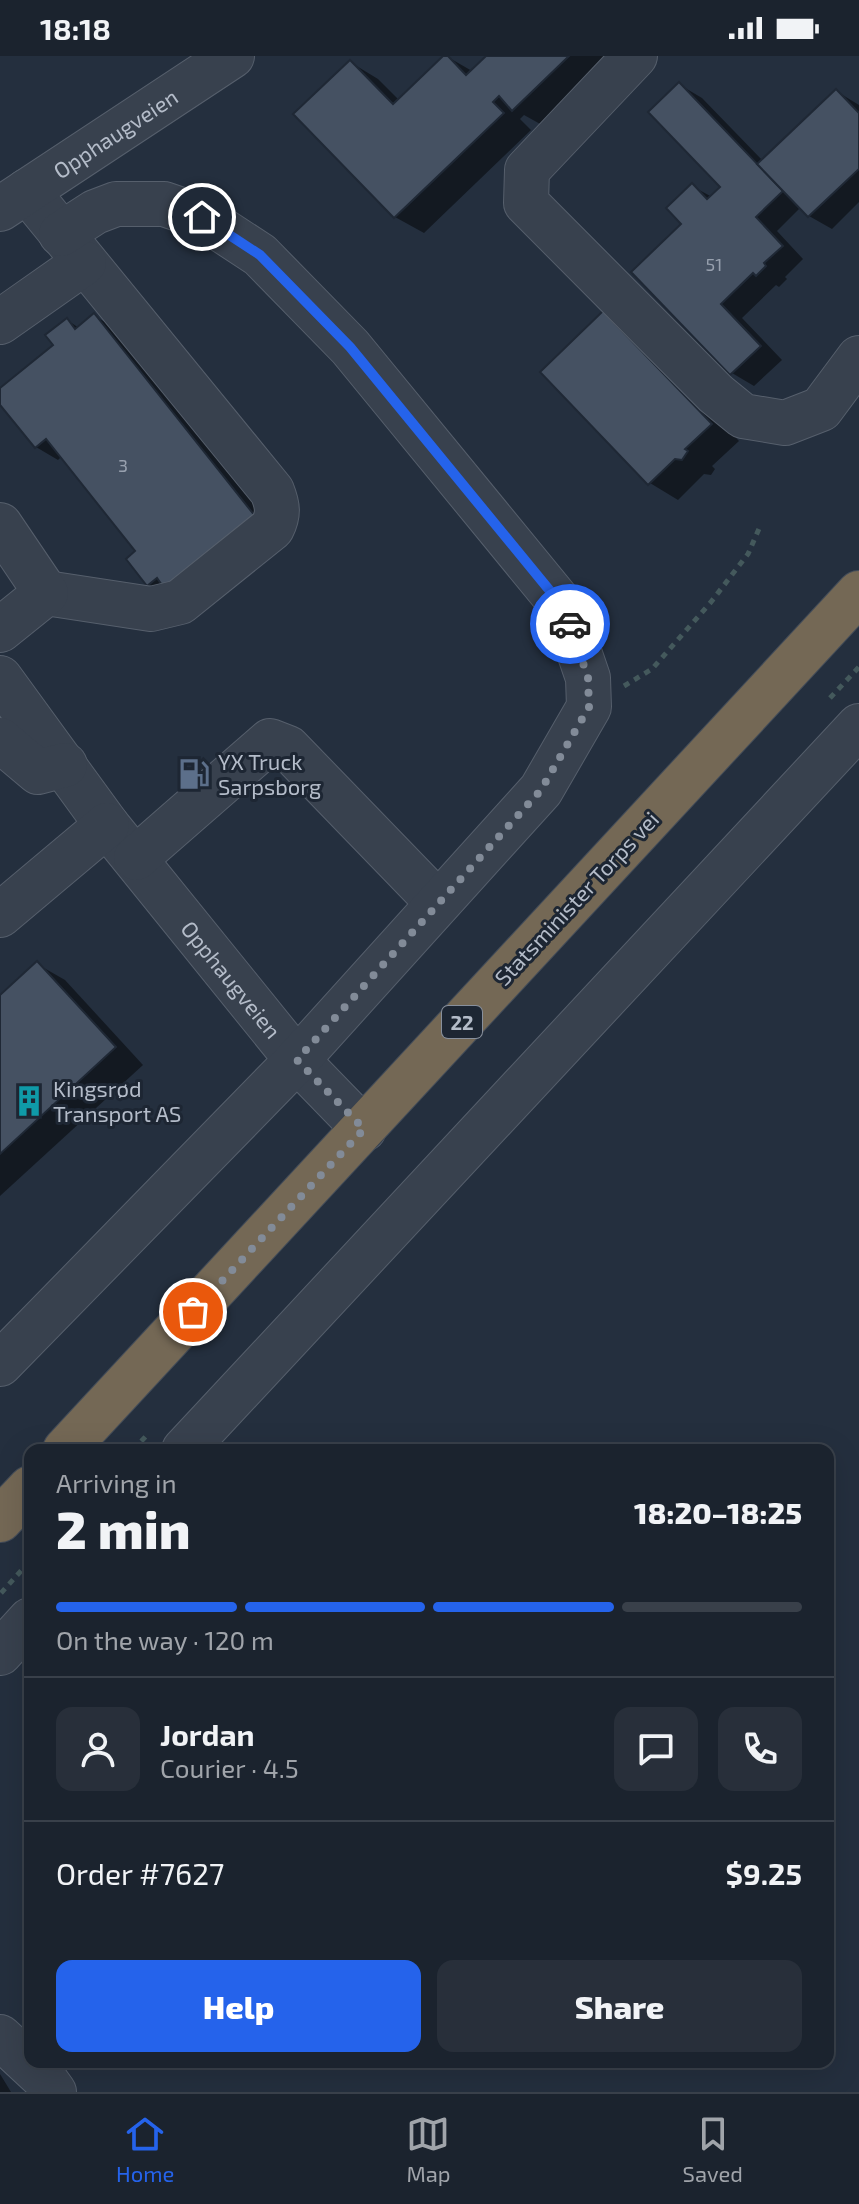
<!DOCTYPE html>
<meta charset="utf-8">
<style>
:root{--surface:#1b232e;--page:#282f3a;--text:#f1f3f6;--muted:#a0a4aa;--line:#39404a;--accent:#2563eb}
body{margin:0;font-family:"Exo 2",sans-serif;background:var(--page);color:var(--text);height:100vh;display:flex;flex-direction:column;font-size:30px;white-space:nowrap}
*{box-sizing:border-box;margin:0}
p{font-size:26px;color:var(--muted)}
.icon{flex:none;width:44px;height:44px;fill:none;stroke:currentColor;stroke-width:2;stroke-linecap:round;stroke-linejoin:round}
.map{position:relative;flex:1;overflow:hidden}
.panel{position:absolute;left:24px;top:1388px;width:810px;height:624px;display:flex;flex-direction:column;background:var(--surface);border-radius:16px;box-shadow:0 8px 32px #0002,0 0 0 2px var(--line)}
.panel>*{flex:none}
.pin{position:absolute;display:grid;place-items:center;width:68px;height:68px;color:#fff;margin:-34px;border:4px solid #fff;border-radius:50%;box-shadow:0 2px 8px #0007}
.courier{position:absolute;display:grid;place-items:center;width:80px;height:80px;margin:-40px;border:6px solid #2563eb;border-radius:50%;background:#fff;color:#222;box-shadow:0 2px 10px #0007}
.summary em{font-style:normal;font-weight:800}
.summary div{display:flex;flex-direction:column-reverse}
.summary{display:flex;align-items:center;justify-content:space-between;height:136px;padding:0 32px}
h1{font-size:52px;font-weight:800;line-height:60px}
.bar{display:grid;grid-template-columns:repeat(4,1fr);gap:12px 8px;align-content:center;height:96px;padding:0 32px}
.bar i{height:10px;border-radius:6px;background:var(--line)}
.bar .active{background:var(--accent)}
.bar p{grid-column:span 4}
.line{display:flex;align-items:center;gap:20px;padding:0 32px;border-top:2px solid var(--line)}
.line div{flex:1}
.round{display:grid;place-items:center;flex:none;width:84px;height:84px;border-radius:16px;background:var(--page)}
.action{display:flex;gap:16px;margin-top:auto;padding:16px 32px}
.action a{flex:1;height:92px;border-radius:16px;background:var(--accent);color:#fff;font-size:32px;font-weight:800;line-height:92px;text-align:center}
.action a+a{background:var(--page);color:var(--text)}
.status{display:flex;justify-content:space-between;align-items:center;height:56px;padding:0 40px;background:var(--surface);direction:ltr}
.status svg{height:22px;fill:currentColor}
.menu{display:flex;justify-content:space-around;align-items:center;height:112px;border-top:2px solid var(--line);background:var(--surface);font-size:22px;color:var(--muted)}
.menu a{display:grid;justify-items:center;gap:4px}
.menu .active{color:var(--accent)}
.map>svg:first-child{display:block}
</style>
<div class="status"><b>18:18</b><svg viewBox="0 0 49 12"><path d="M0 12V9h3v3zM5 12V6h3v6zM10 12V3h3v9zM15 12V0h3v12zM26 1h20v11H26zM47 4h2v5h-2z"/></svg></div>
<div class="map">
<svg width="859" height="2036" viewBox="0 0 859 2036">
<rect width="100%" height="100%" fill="#242f3e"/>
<!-- shadow -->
<g fill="#0007">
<path d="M446 0 472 15 488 0H624L542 69 524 59 520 63 531 74 424 177 395 161 296 58 350 6 378 23 400 45Z"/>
<path d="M680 29 702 42 763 105 836 35 859 49V146L832 173 809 160 801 151 777 175 803 203 785 221 787 223 779 231 776 229 742 262 782 304 754 330 732 317 684 168 692 130 712 141 723 131Z"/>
<path d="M603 257 632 274 739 385 712 410 715 413 711 419 704 418 678 444 650 427Z"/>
<path d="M94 260 116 272 276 473 171 541 148 528 138 496 62 400 58 404 36 391 0 346V334L56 289 67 264 79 272Z"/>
<path d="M37 908 65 924 143 1009 0 1140V942Z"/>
<path d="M0 2018 11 2036H0Z"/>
</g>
<!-- building -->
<g fill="#455162" stroke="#1f2835" stroke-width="2">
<path d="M443 0H448L466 19 486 0H569L512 55 499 40 493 46 504 57 394 162 293 58 350 4 393 48Z"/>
<path d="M679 26 783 135 756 161 783 190 764 207 766 210 756 220 753 217 721 248 761 290 730 319 631 216 681 168 666 152 692 127 707 143 720 131 648 56Z"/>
<path d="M836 33 859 57V113L808 161 757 108Z"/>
<path d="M603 255 712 368 685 393 688 395 682 404 675 403 648 429 540 316Z"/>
<path d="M94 257 255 460 164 532 157 522 147 530 126 503 135 495 46 383 35 392 0 349V332L53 289 45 279 67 262 75 273Z"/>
<path d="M37 905 116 991 0 1098V939Z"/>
</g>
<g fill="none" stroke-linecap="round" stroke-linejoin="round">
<defs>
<g id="minor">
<path d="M635 0 527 114 526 147 716 338 743 360 785 367 821 353 859 302"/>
<path d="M27 135 272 435C278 450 279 458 272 472L180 546 151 553 46 537"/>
<path id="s1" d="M0 153 232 0"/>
<path d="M0 266 84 207"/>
<path d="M0 469 46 537 0 574"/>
<path id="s2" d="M0 622 107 769 297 1004 364 1073"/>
<path d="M0 684 38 716 65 709"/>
<path d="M136 802 270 685 288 692 438 847"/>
<path d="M0 859 107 769"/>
<path d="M0 1308 297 1004 541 734 589 651 588 622 564 552 350 291 260 199 202 161 164 148H116L95 156 61 178"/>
<path d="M184 1394 859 670"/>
<path d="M0 1597 30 1564"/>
<path d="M0 1981 44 2022 54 2036"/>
</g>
<g id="highway">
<path d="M65 1394 859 537"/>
<path d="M0 1464 30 1432"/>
</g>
</defs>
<!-- minor casing -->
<use href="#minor" stroke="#565f6c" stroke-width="46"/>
<!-- highway casing -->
<use href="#highway" stroke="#434c59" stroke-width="46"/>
<!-- path -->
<g stroke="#44595c" stroke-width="5" stroke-dasharray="6 6" stroke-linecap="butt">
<path d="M624 630 652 613 711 546 748 498 761 468"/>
<path d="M830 642 859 611"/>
<path d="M133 1394 149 1377"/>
<path d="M1 1537 30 1505"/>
</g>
<!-- minor -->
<use href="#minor" stroke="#38414e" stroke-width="44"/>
<!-- highway -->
<use href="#highway" stroke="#746855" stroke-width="44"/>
</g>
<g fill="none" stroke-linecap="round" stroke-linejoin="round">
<!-- done -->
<path stroke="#828b98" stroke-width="8" stroke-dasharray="0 14.4" d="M193 1256 364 1073 297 1004 541 734 589 651 588 622 570 568"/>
<!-- route -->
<path stroke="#2563eb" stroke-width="10" d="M202 161 260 199 350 291 564 552 570 568"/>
</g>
<!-- icons -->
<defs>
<symbol id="fuel-bare" viewBox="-9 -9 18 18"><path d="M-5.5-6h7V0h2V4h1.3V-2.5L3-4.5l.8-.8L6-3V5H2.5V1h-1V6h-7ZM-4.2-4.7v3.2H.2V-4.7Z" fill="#5c6f8a" stroke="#1d2633" stroke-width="2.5" paint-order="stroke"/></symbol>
<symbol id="building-bare" viewBox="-9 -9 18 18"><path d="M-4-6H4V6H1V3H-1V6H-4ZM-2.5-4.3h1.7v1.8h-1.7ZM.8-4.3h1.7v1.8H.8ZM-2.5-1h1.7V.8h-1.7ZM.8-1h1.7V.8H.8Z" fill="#0f9aa8" stroke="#1d2633" stroke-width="2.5" paint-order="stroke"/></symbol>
</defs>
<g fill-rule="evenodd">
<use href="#fuel-bare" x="172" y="696" width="44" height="44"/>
<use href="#building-bare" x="7" y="1023" width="44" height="44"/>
</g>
<g text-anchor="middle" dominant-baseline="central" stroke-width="6" stroke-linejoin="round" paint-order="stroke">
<!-- number labels -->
<g font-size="18" fill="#98a1af">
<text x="714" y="208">51</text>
<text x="123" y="409">3</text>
</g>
<!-- shield labels -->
<rect fill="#1d2633" stroke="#878f9c" stroke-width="2" x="442" y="950" width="40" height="32" rx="6"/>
<g font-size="20" font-weight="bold" fill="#b4bcc9">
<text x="462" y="966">22</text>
</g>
<!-- street labels -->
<g font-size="22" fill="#b4bcc9" stroke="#1d2633">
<text stroke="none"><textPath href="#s1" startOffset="138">Opphaugveien</textPath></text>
<text transform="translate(576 842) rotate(-47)">Statsminister Torps vei</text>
<text stroke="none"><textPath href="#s2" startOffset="380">Opphaugveien</textPath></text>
</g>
<!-- poi labels -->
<g font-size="22" fill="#b4bcc9" stroke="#1d2633" text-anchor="start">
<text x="218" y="705">YX Truck<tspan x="218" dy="25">Sarpsborg</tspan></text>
<text x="53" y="1032">Kingsrød<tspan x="53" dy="25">Transport AS</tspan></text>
</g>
</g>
</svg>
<div class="pin" style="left:193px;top:1256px;background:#ea580c"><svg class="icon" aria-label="bag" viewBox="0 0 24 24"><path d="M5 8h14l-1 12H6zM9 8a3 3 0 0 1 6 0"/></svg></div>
<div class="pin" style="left:202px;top:161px;background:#1f2937"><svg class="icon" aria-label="home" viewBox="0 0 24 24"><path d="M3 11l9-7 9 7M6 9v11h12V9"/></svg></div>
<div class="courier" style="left:570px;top:568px"><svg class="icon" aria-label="car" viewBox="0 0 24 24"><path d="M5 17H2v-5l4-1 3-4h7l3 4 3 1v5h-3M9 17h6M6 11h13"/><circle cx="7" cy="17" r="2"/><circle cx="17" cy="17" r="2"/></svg></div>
<section class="panel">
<div class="summary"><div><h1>2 min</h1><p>Arriving in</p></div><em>18:20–18:25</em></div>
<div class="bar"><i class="active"></i><i class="active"></i><i class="active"></i><i></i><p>On the way · 120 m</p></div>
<div class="line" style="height:144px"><a class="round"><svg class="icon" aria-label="person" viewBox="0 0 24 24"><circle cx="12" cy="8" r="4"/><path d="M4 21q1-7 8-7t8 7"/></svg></a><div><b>Jordan</b><p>Courier · 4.5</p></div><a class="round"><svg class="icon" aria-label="chat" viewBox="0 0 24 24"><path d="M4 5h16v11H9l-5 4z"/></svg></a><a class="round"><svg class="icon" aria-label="phone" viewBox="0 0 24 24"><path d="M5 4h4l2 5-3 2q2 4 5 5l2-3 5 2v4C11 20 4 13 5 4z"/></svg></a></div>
<div class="line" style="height:104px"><div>Order #7627</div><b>$9.25</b></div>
<div class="action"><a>Help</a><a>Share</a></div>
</section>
</div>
<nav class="menu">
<a class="active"><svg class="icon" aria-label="home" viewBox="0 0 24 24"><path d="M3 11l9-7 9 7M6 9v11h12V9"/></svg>Home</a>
<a><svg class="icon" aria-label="map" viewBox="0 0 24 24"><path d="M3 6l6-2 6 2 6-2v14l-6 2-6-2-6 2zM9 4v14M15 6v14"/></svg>Map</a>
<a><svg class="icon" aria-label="saved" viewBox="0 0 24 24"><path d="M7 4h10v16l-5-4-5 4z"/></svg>Saved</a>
</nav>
